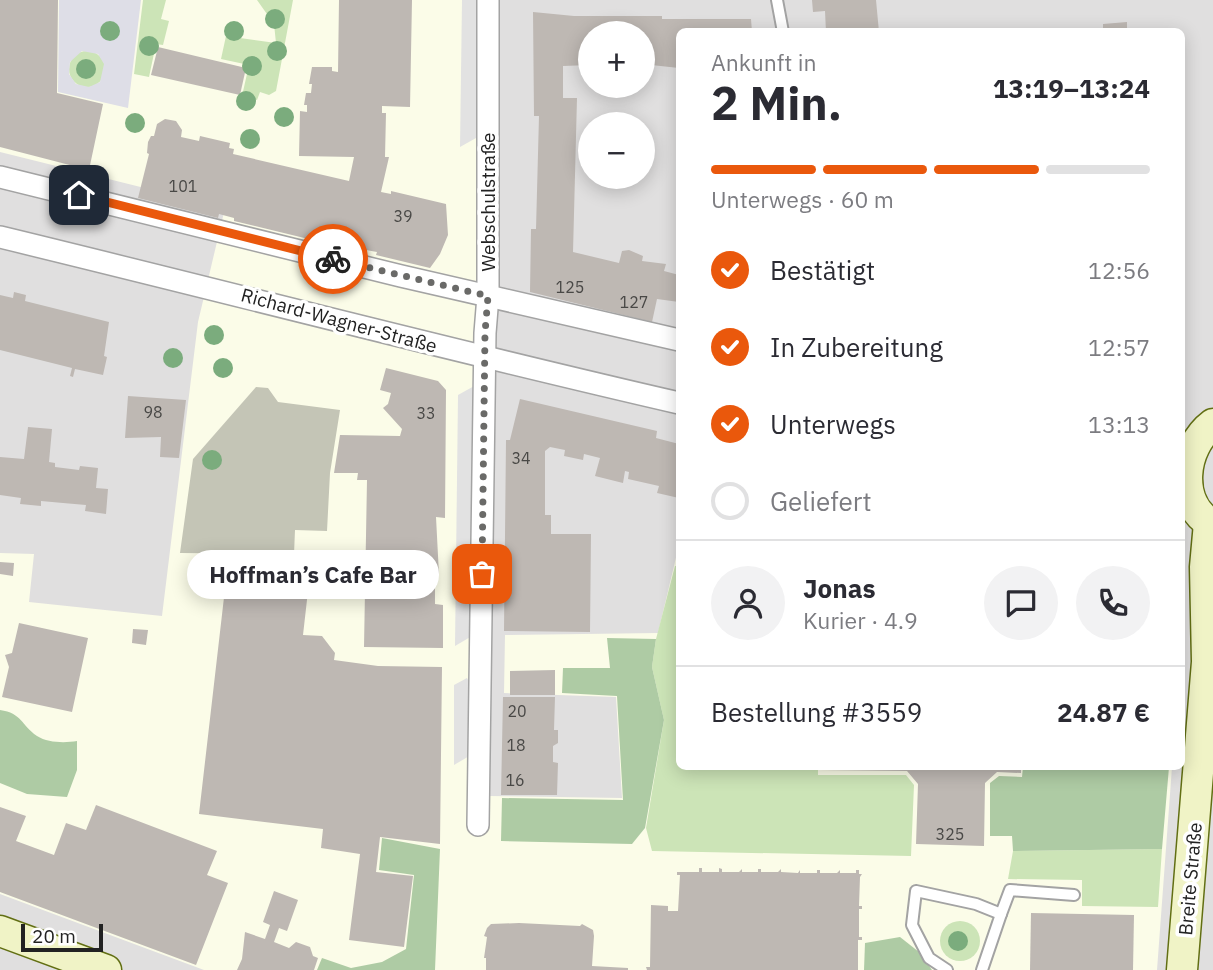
<!DOCTYPE html>
<html lang="de">
<meta charset="utf-8">
<style>
:root{--surface:#fff;--page:#f2f2f3;--text:#2b2b33;--muted:#7c7c81;--line:#e1e1e2;--accent:#ea580c}
body{margin:0;font-family:"IBM Plex Sans",sans-serif;background:var(--page);color:var(--text);height:100vh;display:flex;flex-direction:column;font-size:26px;white-space:nowrap}
*{box-sizing:border-box;margin:0}
p{font-size:23px;color:var(--muted)}
.icon{flex:none;width:38px;height:38px;fill:none;stroke:currentColor;stroke-width:2;stroke-linecap:round;stroke-linejoin:round}
.map{position:relative;flex:1;overflow:hidden}
.drawer{position:absolute;left:676px;top:28px;width:509px;height:742px;display:flex;flex-direction:column;background:var(--surface);border-radius:10px;box-shadow:0 4px 18px #0003}
.drawer>*{flex:none}
.buttons{position:absolute;left:578px;top:21px;display:grid;gap:14px}
.buttons a{display:grid;place-items:center;width:77px;height:77px;border-radius:50%;background:var(--surface);box-shadow:0 4px 18px #0003;font-size:35px}
.scale{position:absolute;left:21px;bottom:18px;width:82px;box-sizing:border-box;padding-left:7px;border:4px solid #222;border-top:0;font-size:19px;line-height:24px;white-space:nowrap;color:#222;-webkit-text-stroke:5px #fff;paint-order:stroke}
.pin{position:absolute;display:grid;place-items:center;width:60px;height:60px;color:#fff;margin:-30px;border-radius:14px;box-shadow:0 4px 10px #0006}
.courier{position:absolute;display:grid;place-items:center;width:70px;height:70px;margin:-35px;border:5px solid #ea580c;border-radius:50%;background:#fff;color:#222;box-shadow:0 2px 9px #0007}
.bubble{position:absolute;height:49px;border-radius:24px;background:var(--surface);box-shadow:0 4px 18px #0003;font-size:23px;font-weight:700;line-height:49px;text-align:center}
.headline em{font-style:normal;font-weight:700}
.headline div{display:flex;flex-direction:column-reverse}
.headline{display:flex;align-items:center;justify-content:space-between;height:119px;padding:0 35px}
h1{font-size:46px;font-weight:700;line-height:52px}
.bar{display:grid;grid-template-columns:repeat(4,1fr);gap:10px 7px;align-content:center;height:84px;padding:0 35px}
.bar i{height:9px;border-radius:5px;background:var(--line)}
.bar .on{background:var(--accent)}
.bar p{grid-column:span 4}
.line{display:flex;align-items:center;gap:18px;padding:0 35px;border-top:2px solid var(--line)}
.line div{flex:1}
.round{display:grid;place-items:center;flex:none;width:74px;height:74px;border-radius:37px;background:var(--page)}
ol{padding:0 35px;list-style:none}
li{display:flex;align-items:center;gap:21px;height:77px}
li p{margin-inline-start:auto}
li .icon{padding:7px;border-radius:50%;background:var(--accent);color:#fff;stroke-width:4}
li:last-child{color:var(--muted)}
li i{width:38px;height:38px;border:4px solid var(--line);border-radius:50%}
.map>svg:first-child{display:block}
</style>
<div class="map">
<svg width="1213" height="970" viewBox="0 0 1213 970">
<rect width="100%" height="100%" fill="#f1efea"/>
<!-- residential -->
<path fill="#e0dfdf" fill-rule="evenodd" d="M0 0H1213V970H0ZM679 32H1181V766H679ZM590 33H642V86H590ZM590 124H642V177H590Z"/>
<!-- education -->
<path fill="#fbfce8" d="M0 0H499L496 385 487 796 622 798 616 697 504 693 505 635 658 633 679 545V766L1172 767 1157 970H204L0 894V553L34 554 29 602 162 616 198 322 225 208 0 152Z"/>
<!-- construction -->
<path fill="#c4c5b6" d="M256 387 268 388 278 402 340 410 330 473 327 531 295 530 294 554 180 553 193 459Z"/>
<!-- grass -->
<g fill="#cce4b7">
<path d="M143 0H166L161 19 169 21 163 45 156 44 149 77 134 74Z"/>
<path d="M257 0H293L276 91 269 95 260 92 257 100 242 96 249 65 221 59 226 36 276 43 274 24Z"/>
<circle cx="87" cy="69" r="18"/>
<path d="M675 566H679V766L818 767V775H906L914 785 911 856 652 851 646 828 664 720 652 667 656 639Z"/>
<path d="M1162 849 1158 907 1082 906V880L1008 879 1013 851Z"/>
<circle cx="960" cy="941" r="20"/>
</g>
<!-- forest -->
<g fill="#aecba4">
<path d="M607 638 656 639 652 667 664 720 645 828 632 844 501 841 502 798 623 800 617 696 562 693 563 668H610Z"/>
<path d="M0 710C22 713 21 725 37 736 48 743 65 743 77 741V770L67 797 27 794 0 783Z"/>
<path d="M1023 767H1169L1162 849 1013 851 1012 836H990V783L999 776 1022 777Z"/>
<path d="M382 838 440 849 435 970H317L322 958 351 968 382 962 406 949 414 875 379 870Z"/>
<path d="M900 937 919 952 932 970H864L865 943Z"/>
</g>
<!-- parking -->
<g fill="#e2e2e2">
<path d="M462 0H479L476 138 460 147Z"/>
<path d="M476 385 472 636 455 646 458 395Z"/>
<path d="M467 678 472 687 471 755 454 765V685Z"/>
</g>
<!-- plaza -->
<path fill="#dedee7" fill-rule="evenodd" d="M59 0H141L128 108 58 92ZM82 51 98 54 104 64 100 82 89 87 76 84 69 74 70 62Z"/>
<!-- building -->
<g fill="#beb8b3">
<path d="M0 0H58L57 93 103 104 89 170 0 147Z"/>
<path d="M339 0H412L410 107 382 106V113H386L385 157H389L381 192 391 194V191L446 204 448 235 440 254 430 268 376 255 377 252 366 250V253L234 221V218L219 214 218 218 138 198 149 154 147 153 148 142 151 136H154L157 124 165 119 176 121 182 130 181 137 199 141 200 136 230 143 229 148 234 149 233 154 349 181 354 157 299 156 300 111 307 112V105H304L306 93H311L312 84H309L312 67H332V71L338 72Z"/>
<path d="M812 0H876L879 32H826L825 11 813 12Z"/>
<path d="M533 12 574 16H662V19H751L752 32H679V68L642 64V33H590V65L563 66V98H577L573 252 619 263 622 251 629 250 643 256 642 261 666 264 664 271 679 275V302L657 299 652 322 530 292 531 229H536L539 116H534Z"/>
<path d="M1127 22V32H1103V24Z"/>
<path d="M158 47 246 68 240 95 151 75Z"/>
<path d="M14 292 26 295 25 301 109 322 104 356 107 357 103 375 75 369 73 377 70 376 72 368 0 350V295L13 298Z"/>
<path d="M386 368 438 381 446 390 445 518 436 517 439 575H435V604L443 605V648L364 647 367 480H357L358 473H334L340 435 400 436 402 429 383 408 388 404 391 393 380 390Z"/>
<path d="M128 396 186 400 179 458 160 457 161 437 125 438Z"/>
<path d="M520 399 657 431 656 438 679 444V498L657 493 659 486 628 479 629 472 625 471 623 483 595 476 600 458 584 454 583 460 564 456 565 450 550 447 545 451V515H551V534H591L590 632 504 631 506 440H510Z"/>
<path d="M28 427 52 429 49 462 55 463V467L79 470 80 466 98 468 96 488 108 489 106 514 85 511 86 505 63 503 41 501V506L20 504 21 498 0 495V457L24 459Z"/>
<path d="M0 562 14 563 13 576 0 574Z"/>
<path d="M226 580 308 591 303 635 322 636 335 653 334 660 378 666 442 667 440 844 380 837 376 872 413 876 404 947 349 940 360 854 321 848 323 829 199 814Z"/>
<path d="M19 623 88 638 72 712 2 697 9 667 5 655 12 653Z"/>
<path d="M133 629 148 630 146 645 132 643Z"/>
<path d="M555 670V695H510V671Z"/>
<path d="M503 697H555L554 730H558V743L553 746V762L558 763 557 795H501Z"/>
<path d="M820 766H1021V773L997 772 985 783 984 846 916 844 918 784 907 771 820 770Z"/>
<path d="M96 805 217 851 207 875 228 883 196 965 0 892V807L26 816 16 841 54 855 66 823 86 830Z"/>
<path d="M699 868H702V872H719V868L722 869V872H739L742 869V872H758V869H761V872H778L781 869V872L798 873 800 870V873H817V870H820V873H837L840 870V873H856V870H859V874H862L860 877 859 906H862V909H859V937H862V940H858V970H647L646 967H650L651 905 668 906V911H678L680 875H677V872H699Z"/>
<path d="M274 891 298 900 287 931 279 928 274 942 289 948 296 942 310 947 313 956 318 958 314 970H237L242 959 245 932 265 939 270 925 263 922Z"/>
<path d="M1031 913 1134 915 1133 970H1030Z"/>
<path d="M519 923 580 926 582 924 593 930 594 936 592 966 628 968V970H486V958H484L487 937 484 936 487 928 491 924Z"/>
</g>
<g fill="none" stroke-linecap="round" stroke-linejoin="round">
<defs>
<g id="lane">
<path d="M777 0 783 32"/>
<path d="M1001 914 1010 890 1074 895"/>
<path d="M947 970 929 958 912 925 916 891 976 904 1001 914 982 970"/>
</g>
<g id="street">
<path d="M0 177 401 276 679 340"/>
<path d="M0 237C227 292 452 351 679 403"/>
<path d="M478 825 485 333 488 296V0"/>
</g>
<g id="secondary">
<path d="M1213 424C1182 447 1175 504 1213 525"/>
<path d="M0 931 106 970"/>
<path d="M1182 970 1207 662 1205 567 1209 523"/>
</g>
</defs>
<!-- lane casing -->
<use href="#lane" stroke="#a3a3a3" stroke-width="14"/>
<!-- street casing -->
<use href="#street" stroke="#a3a3a3" stroke-width="24"/>
<!-- secondary casing -->
<use href="#secondary" stroke="#626f13" stroke-width="33"/>
<!-- lane -->
<use href="#lane" stroke="#fff" stroke-width="10"/>
<!-- street -->
<use href="#street" stroke="#fff" stroke-width="21"/>
<!-- secondary -->
<use href="#secondary" stroke="#f0f3c6" stroke-width="30"/>
</g>
<!-- trees -->
<g fill="#7bac7d">
<circle cx="275" cy="19" r="10"/>
<circle cx="110" cy="31" r="10"/>
<circle cx="234" cy="31" r="10"/>
<circle cx="149" cy="46" r="10"/>
<circle cx="277" cy="51" r="10"/>
<circle cx="252" cy="66" r="10"/>
<circle cx="86" cy="69" r="10"/>
<circle cx="246" cy="101" r="10"/>
<circle cx="284" cy="117" r="10"/>
<circle cx="135" cy="123" r="10"/>
<circle cx="250" cy="139" r="10"/>
<circle cx="214" cy="335" r="10"/>
<circle cx="173" cy="358" r="10"/>
<circle cx="223" cy="368" r="10"/>
<circle cx="212" cy="460" r="10"/>
<circle cx="958" cy="941" r="10"/>
</g>
<g fill="none" stroke-linecap="round" stroke-linejoin="round">
<!-- done -->
<path stroke="#6a6a68" stroke-width="7" stroke-dasharray="0 12.6" d="M333 259 488 296 485 333 482 574"/>
<!-- route -->
<path stroke="#ea580c" stroke-width="9" d="M79 195 333 259"/>
</g>
<g text-anchor="middle" dominant-baseline="central" stroke-width="7" stroke-linejoin="round" paint-order="stroke">
<!-- number labels -->
<g font-size="16" fill="#494846">
<text x="183" y="186">101</text>
<text x="403" y="216">39</text>
<text x="570" y="287">125</text>
<text x="634" y="302">127</text>
<text x="153" y="412">98</text>
<text x="426" y="413">33</text>
<text x="521" y="458">34</text>
<text x="517" y="711">20</text>
<text x="516" y="745">18</text>
<text x="515" y="780">16</text>
<text x="950" y="834">325</text>
</g>
<!-- street labels -->
<g font-size="19" fill="#222" stroke="#fff">
<text transform="translate(488 202) rotate(-90)">Webschulstraße</text>
<text transform="translate(339 320) rotate(15)">Richard-Wagner-Straße</text>
<text transform="translate(1190 879) rotate(-85)">Breite Straße</text>
</g>
</g>
</svg>
<div class="buttons">
<a>+</a>
<a>−</a>
</div>
<div class="scale">20 m</div>
<div class="pin" style="left:482px;top:574px;background:#ea580c"><svg class="icon" aria-label="bag" viewBox="0 0 24 24"><path d="M5 8h14l-1 12H6zM9 8a3 3 0 0 1 6 0"/></svg></div>
<div class="pin" style="left:79px;top:195px;background:#1f2937"><svg class="icon" aria-label="home" viewBox="0 0 24 24"><path d="M3 11l9-7 9 7M6 9v11h12V9"/></svg></div>
<div class="courier" style="left:333px;top:259px"><svg class="icon" aria-label="bike" viewBox="0 0 24 24"><circle cx="6" cy="16" r="4"/><circle cx="18" cy="16" r="4"/><path d="M6 16l4-8h5l3 8M10 8l3 8H6M13 5h3"/></svg></div>
<div class="bubble" style="left:187px;top:550px;width:252px">Hoffman’s Cafe Bar</div>
<section class="drawer">
<div class="headline"><div><h1>2 Min.</h1><p>Ankunft in</p></div><em>13:19–13:24</em></div>
<div class="bar"><i class="on"></i><i class="on"></i><i class="on"></i><i></i><p>Unterwegs · 60 m</p></div>
<ol>
<li><svg class="icon" aria-label="check" viewBox="0 0 24 24"><path d="M5 12l5 5 9-10"/></svg>Bestätigt<p>12:56</p></li>
<li><svg class="icon" aria-label="check" viewBox="0 0 24 24"><path d="M5 12l5 5 9-10"/></svg>In Zubereitung<p>12:57</p></li>
<li><svg class="icon" aria-label="check" viewBox="0 0 24 24"><path d="M5 12l5 5 9-10"/></svg>Unterwegs<p>13:13</p></li>
<li><i></i>Geliefert</li>
</ol>
<div class="line" style="height:126px"><a class="round"><svg class="icon" aria-label="person" viewBox="0 0 24 24"><circle cx="12" cy="8" r="4"/><path d="M4 21q1-7 8-7t8 7"/></svg></a><div><b>Jonas</b><p>Kurier · 4.9</p></div><a class="round"><svg class="icon" aria-label="chat" viewBox="0 0 24 24"><path d="M4 5h16v11H9l-5 4z"/></svg></a><a class="round"><svg class="icon" aria-label="phone" viewBox="0 0 24 24"><path d="M5 4h4l2 5-3 2q2 4 5 5l2-3 5 2v4C11 20 4 13 5 4z"/></svg></a></div>
<div class="line" style="height:91px"><div>Bestellung #3559</div><b>24.87 €</b></div>
</section>
</div>
